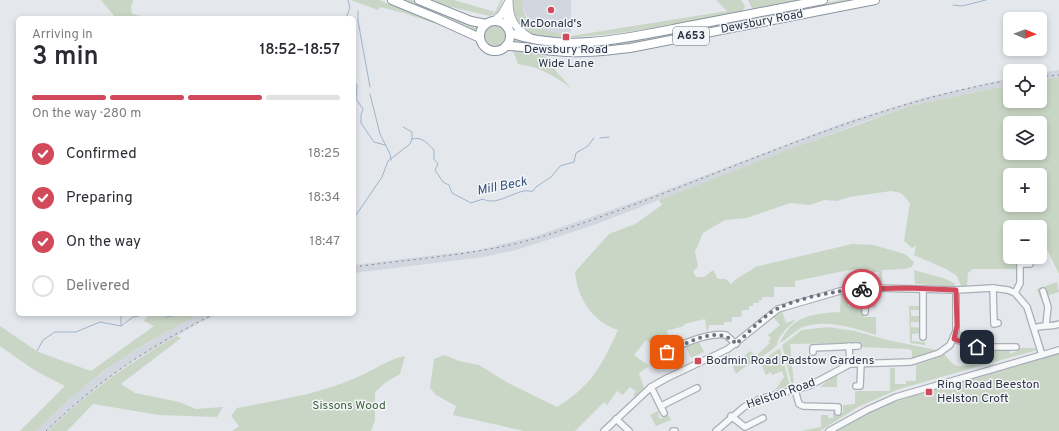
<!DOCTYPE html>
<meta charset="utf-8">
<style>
:root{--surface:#fff;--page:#f2f2f3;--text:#2b2b33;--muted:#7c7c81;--line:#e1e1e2;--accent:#d1495b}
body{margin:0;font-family:Overpass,sans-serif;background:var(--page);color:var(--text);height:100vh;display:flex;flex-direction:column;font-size:15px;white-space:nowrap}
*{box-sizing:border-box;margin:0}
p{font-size:13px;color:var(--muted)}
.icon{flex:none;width:22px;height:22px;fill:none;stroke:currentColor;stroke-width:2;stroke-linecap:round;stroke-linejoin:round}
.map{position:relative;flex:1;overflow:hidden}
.drawer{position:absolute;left:16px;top:16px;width:340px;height:300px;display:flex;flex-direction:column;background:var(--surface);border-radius:6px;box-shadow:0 2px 6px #0003}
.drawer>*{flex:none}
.needle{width:26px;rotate:91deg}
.tools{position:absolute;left:1003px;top:12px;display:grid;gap:8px}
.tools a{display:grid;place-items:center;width:44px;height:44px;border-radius:6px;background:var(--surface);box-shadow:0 2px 6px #0003;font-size:20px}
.pin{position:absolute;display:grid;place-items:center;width:34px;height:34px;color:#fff;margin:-17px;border-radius:8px;box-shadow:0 2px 6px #0006}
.courier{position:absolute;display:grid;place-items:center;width:40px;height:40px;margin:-20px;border:3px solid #d1495b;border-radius:50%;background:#fff;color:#222;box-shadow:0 1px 5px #0007}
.head em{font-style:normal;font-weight:600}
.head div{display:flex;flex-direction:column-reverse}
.head{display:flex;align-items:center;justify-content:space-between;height:68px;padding:0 16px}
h1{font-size:26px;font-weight:600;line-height:30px}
.bar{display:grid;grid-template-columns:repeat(4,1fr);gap:6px 4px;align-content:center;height:48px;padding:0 16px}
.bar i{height:5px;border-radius:3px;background:var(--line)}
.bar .current{background:var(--accent)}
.bar p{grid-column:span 4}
ol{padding:0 16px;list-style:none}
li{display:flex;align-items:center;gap:12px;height:44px}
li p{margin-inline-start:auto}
li .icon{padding:4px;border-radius:50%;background:var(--accent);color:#fff;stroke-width:4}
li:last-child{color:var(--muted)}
li i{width:22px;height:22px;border:2px solid var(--line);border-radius:50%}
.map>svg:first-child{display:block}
</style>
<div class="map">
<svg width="1059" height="431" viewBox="0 0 1059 431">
<rect width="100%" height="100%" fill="#e4e7ec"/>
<!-- built -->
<g fill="#d2d6de">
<path d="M522 0H571V36L550 33 531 26 522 5Z"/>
<path d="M1059 70V77L1040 80V73Z"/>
<path d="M1010 78V85L910 106 857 124 591 226 516 250 483 257 354 273V265L478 250 536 236 640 200 843 123 923 98Z"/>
<path d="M200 314H219L199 323 131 362 95 389 49 431H36L81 389 122 358 166 332Z"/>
</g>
<!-- green -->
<g fill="#c9d6c5" fill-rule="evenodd">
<path d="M101 0H134L131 6 132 14 148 18H116Z"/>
<path d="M351 0H379L433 21 442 23 454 30 404 13 380 7 378 10Z"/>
<path d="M398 0H412L479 26 476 34Z"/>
<path d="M432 0H454L495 12 501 0H503L497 12 490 16 443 5Z"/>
<path d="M513 0H522C522 8 527 24 534 28L571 36 727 11 716 0H741L745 6 742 12 740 13C704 19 543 53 520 29 513 21 511 9 513 0Z"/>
<path d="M748 0H808L757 10 752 8Z"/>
<path d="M841 0H868L621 48 562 49 513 42 514 38 563 44 697 28Z"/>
<circle cx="495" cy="36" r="10"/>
<path d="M513 51H528L552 59 556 71 572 89C555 76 540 67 518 64Z"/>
<path d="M1059 77V274L1045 245H1040V227H1010V257L1033 258H1018V269H973L968 273 967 286H961L957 276 946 269 914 255 916 246 912 248 904 241 910 203 901 193 891 191 849 197 837 201 824 200 810 205 790 203 747 218 725 220 703 233 695 252 698 266 693 272 696 277H704L713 270 718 279H726L731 284C738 276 747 274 755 267L852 244 873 245 905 254 914 262 912 267 904 269 882 270V285H878L879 272H874L875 285H871V270H849L795 281V287H774V297H762V300H759V303H753V306H749V310H742L741 317H732V322H724V325H709L707 333 705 319 684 324V326L667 331 671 348 667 349 662 334 658 336 665 351 662 352 646 340 634 355 649 366 639 373 644 388 635 396 633 395 636 391 630 387 623 395 617 391 607 405 604 402 575 431H524L453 415 456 406 436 395 430 388 434 359 444 355 459 361 479 365 508 383 557 407C592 385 601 367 618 330 593 322 577 298 575 272L609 234 635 224 662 205 659 200 785 151 910 106 1010 85V101H1040V80ZM1010 123H1040V153H1010ZM1010 175H1040V205H1010Z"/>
<path d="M914 270 946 279 955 284 954 287 915 284Z"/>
<path d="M1057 282 1059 292 1040 298 1037 289Z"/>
<path d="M876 291V308L868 307 869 294Z"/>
<path d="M848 293V306H863L864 317H876V335C853 328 827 319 803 327 794 331 788 339 780 343 791 316 814 313 840 312L841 294Z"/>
<path d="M909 306H920V310H911V316H922V322H911V327L922 328V333L912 334V341L925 342V345L910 343Z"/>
<path d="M782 311 786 323 797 319C790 325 778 335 777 345 765 357 749 362 736 374L728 355 729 354 736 363 750 351 756 356 770 343 768 341 771 339 768 335 780 325 772 316Z"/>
<path d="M149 314H200C174 328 148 341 123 358 91 378 63 405 36 431H20L65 386 34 370 0 346V326L38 352 91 371 154 326 144 321Z"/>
<path d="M828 327 855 331 883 339 936 350 912 359V351L909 349 861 347V343L790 344 794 385 792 386 782 345 802 330Z"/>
<path d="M960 332H973V344L960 339 959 334Z"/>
<path d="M177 336 181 338 121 384 135 393 179 402 196 409 223 407 217 417 159 415 93 404 67 431H49C87 393 129 362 177 336Z"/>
<path d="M699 342 704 352 691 358 686 347Z"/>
<path d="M780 348 790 386 775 390 784 377 782 371 772 375 771 372 766 375 760 362Z"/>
<path d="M1009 348 1010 354 1018 351 1017 348H1036L1037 350 899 389 858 407 820 431H801L821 427V415H828V418H833V407H836V413H843V405L855 404V391H890V368H895V384H906V381H916V365L934 359 944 353C955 369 958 368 975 363L974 349Z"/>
<path d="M1059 352V431H833L875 409 917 394Z"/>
<path d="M405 356 400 374 386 382 375 392V420L371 431H232L239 426 231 416 237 408C273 401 319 394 353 379 371 372 386 360 405 356Z"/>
<path d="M837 373V387H820Z"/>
<path d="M660 410 658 414 660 419 668 415 671 420 656 426 650 415Z"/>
</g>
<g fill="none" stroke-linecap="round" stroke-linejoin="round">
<!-- stream -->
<g stroke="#9fb4cc" stroke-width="1">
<path d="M953 5 962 6 986 0"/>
<path d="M358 11V21L370 87"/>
<path d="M346 18 350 8 348 0"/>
<path d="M354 79 357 86 356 99 363 109 361 115V123L374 142 385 145"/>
<path d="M370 94 380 134 390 154 391 160"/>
<path d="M403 127 412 132V139"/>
<path d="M600 138 609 137"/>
<path d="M354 218 382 177 388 161 410 144 412 139C422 136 428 144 434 150V159L438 164 435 170 443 182 449 185 452 193 471 203 483 199C495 206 512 193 524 191 528 190 530 192 533 191L536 187 551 177 560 166 574 162 576 153 588 146 594 138"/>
<path d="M163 314 166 317 184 314"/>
<path d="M121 325V314"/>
<path d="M37 351 43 340 55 332H76L100 322 121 326 133 317 148 314"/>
</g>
<defs>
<g id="minor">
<path d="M993 288 994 324 998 323"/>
<path d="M865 289V312"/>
<path d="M923 289V337"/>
<path d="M1043 291 1048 307 1046 325"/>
<path d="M1015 293 1020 283V264H1030"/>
<path d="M1034 328C1043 325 1050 327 1059 324"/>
<path d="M954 339 977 347H1016"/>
<path d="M849 346 850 364"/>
<path d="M813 352V348L858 346"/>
<path d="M654 361C668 348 707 332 726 335L736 344"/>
<path d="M856 386H860L861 364"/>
<path d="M651 387 664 413"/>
<path d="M795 390 799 404 803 406 838 407V412"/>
<path d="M661 406 697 388"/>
<path d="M731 416 745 427 763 418"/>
<path d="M616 419 629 431"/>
<path d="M604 431 651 387 667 378 728 349 778 309 840 291 876 288 956 290 993 288 1008 290 1015 293 1027 307 1042 355"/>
<path d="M673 431H675"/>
<path d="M716 431 744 407 760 399 809 386 850 364 911 362 939 353 950 345 956 331V290"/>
<path d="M829 431 867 410 896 397 1059 350"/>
</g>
<g id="major">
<path d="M509 1C509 19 514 27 529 37"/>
<path d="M506 13 509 29"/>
<path d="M495 20 501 15 508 3"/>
</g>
<g id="highway">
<path d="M392 0 436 18 480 38"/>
<path d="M419 0 471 21 486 24"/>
<circle cx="495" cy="36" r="15"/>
<path d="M510 33C569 54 635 36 694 25 737 17 780 8 823 0"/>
<path d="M506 46C523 46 538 50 555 51 580 54 605 51 630 48L875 0"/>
</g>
</defs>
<!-- minor casing -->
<use href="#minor" stroke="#a9aeb7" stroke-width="8"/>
<!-- major casing -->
<use href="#major" stroke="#a3abb8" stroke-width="9"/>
<!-- highway casing -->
<use href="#highway" stroke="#8b94a3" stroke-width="10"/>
<!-- minor -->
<use href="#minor" stroke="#f7f8fa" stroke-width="5.5"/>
<!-- major -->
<use href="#major" stroke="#fff" stroke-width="7"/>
<!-- highway -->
<use href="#highway" stroke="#fff" stroke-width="8"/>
<!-- rail -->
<g stroke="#7d8696" stroke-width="1" stroke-dasharray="2 4" stroke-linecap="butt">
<path d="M1040 77 1059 75"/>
<path d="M354 267C418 258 482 255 544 236 700 187 847 108 1010 80"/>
<path d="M46 431C97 381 150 346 214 314"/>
</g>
</g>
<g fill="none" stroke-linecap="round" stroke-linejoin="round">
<!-- done -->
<path stroke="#6c737f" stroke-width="4" stroke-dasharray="0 7.2" d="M667 352C687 344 718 323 736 344 747 334 758 322 770 313 790 299 838 290 862 289"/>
<!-- route -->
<path stroke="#d1495b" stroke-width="5" d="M862 289 908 288 956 290 957 326 954 339 977 347"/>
</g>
<!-- markers -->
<g fill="#d1495b" stroke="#f4f6f9" stroke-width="1.5">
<circle cx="551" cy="10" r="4"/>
<rect x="562" y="33" width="8" height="8" rx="2"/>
<rect x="694" y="357" width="8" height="8" rx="2"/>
<rect x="925" y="388" width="8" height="8" rx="2"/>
</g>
<g text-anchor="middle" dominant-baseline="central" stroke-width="3" stroke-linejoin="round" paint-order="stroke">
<!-- shield labels -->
<rect fill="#f4f6f9" stroke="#676e7b" stroke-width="1" x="673" y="27" width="36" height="18" rx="3"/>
<g font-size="11" font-weight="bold" fill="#2b3445">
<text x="691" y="36">A653</text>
</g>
<!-- street labels -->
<g font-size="12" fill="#2b3445" stroke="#f4f6f9">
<text transform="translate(762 22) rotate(-11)">Dewsbury Road</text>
<text transform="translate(781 394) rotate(-19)">Helston Road</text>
</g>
<!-- poi labels -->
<g font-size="12" fill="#2b3445" stroke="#f4f6f9">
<text x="551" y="24">McDonald's</text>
<text x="566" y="50">Dewsbury Road<tspan x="566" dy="14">Wide Lane</tspan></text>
<text x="706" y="361" text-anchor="start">Bodmin Road Padstow Gardens</text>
<text x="937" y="385" text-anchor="start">Ring Road Beeston<tspan x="937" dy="14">Helston Croft</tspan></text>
</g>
<!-- park labels -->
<g font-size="12" fill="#3f6138" stroke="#f4f6f9">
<text x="349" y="406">Sissons Wood</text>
</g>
<!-- water labels -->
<g font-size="13" font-style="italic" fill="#34527a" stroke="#f4f6f9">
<text transform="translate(502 187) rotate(-11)">Mill Beck</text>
</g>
</g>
</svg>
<div class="tools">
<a><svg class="needle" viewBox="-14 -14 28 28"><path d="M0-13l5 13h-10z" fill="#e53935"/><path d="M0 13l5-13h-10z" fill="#7c7c81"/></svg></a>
<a><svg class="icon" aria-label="locate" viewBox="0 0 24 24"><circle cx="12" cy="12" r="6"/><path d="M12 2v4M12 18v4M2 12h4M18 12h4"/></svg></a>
<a><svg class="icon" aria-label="layers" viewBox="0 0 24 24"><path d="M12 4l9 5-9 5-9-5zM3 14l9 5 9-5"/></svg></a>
<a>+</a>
<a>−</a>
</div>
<div class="pin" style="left:667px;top:352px;background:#ea580c"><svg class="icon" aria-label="bag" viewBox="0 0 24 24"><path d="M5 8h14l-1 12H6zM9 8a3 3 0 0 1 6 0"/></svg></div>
<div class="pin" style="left:977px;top:347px;background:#1f2937"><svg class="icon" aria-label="home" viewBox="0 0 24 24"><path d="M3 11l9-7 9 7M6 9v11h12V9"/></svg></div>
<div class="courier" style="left:862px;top:289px"><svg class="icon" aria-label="bike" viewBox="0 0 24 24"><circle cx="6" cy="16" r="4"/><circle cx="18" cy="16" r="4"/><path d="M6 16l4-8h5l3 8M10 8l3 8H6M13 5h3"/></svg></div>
<section class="drawer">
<div class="head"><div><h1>3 min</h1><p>Arriving in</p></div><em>18:52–18:57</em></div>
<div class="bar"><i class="current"></i><i class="current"></i><i class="current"></i><i></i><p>On the way · 280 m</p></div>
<ol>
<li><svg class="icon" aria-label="check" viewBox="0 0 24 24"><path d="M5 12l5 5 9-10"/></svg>Confirmed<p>18:25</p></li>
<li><svg class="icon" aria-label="check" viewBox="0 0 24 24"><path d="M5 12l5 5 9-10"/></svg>Preparing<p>18:34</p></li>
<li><svg class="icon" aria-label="check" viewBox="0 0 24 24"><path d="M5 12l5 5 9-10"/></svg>On the way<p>18:47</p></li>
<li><i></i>Delivered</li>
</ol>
</section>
</div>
